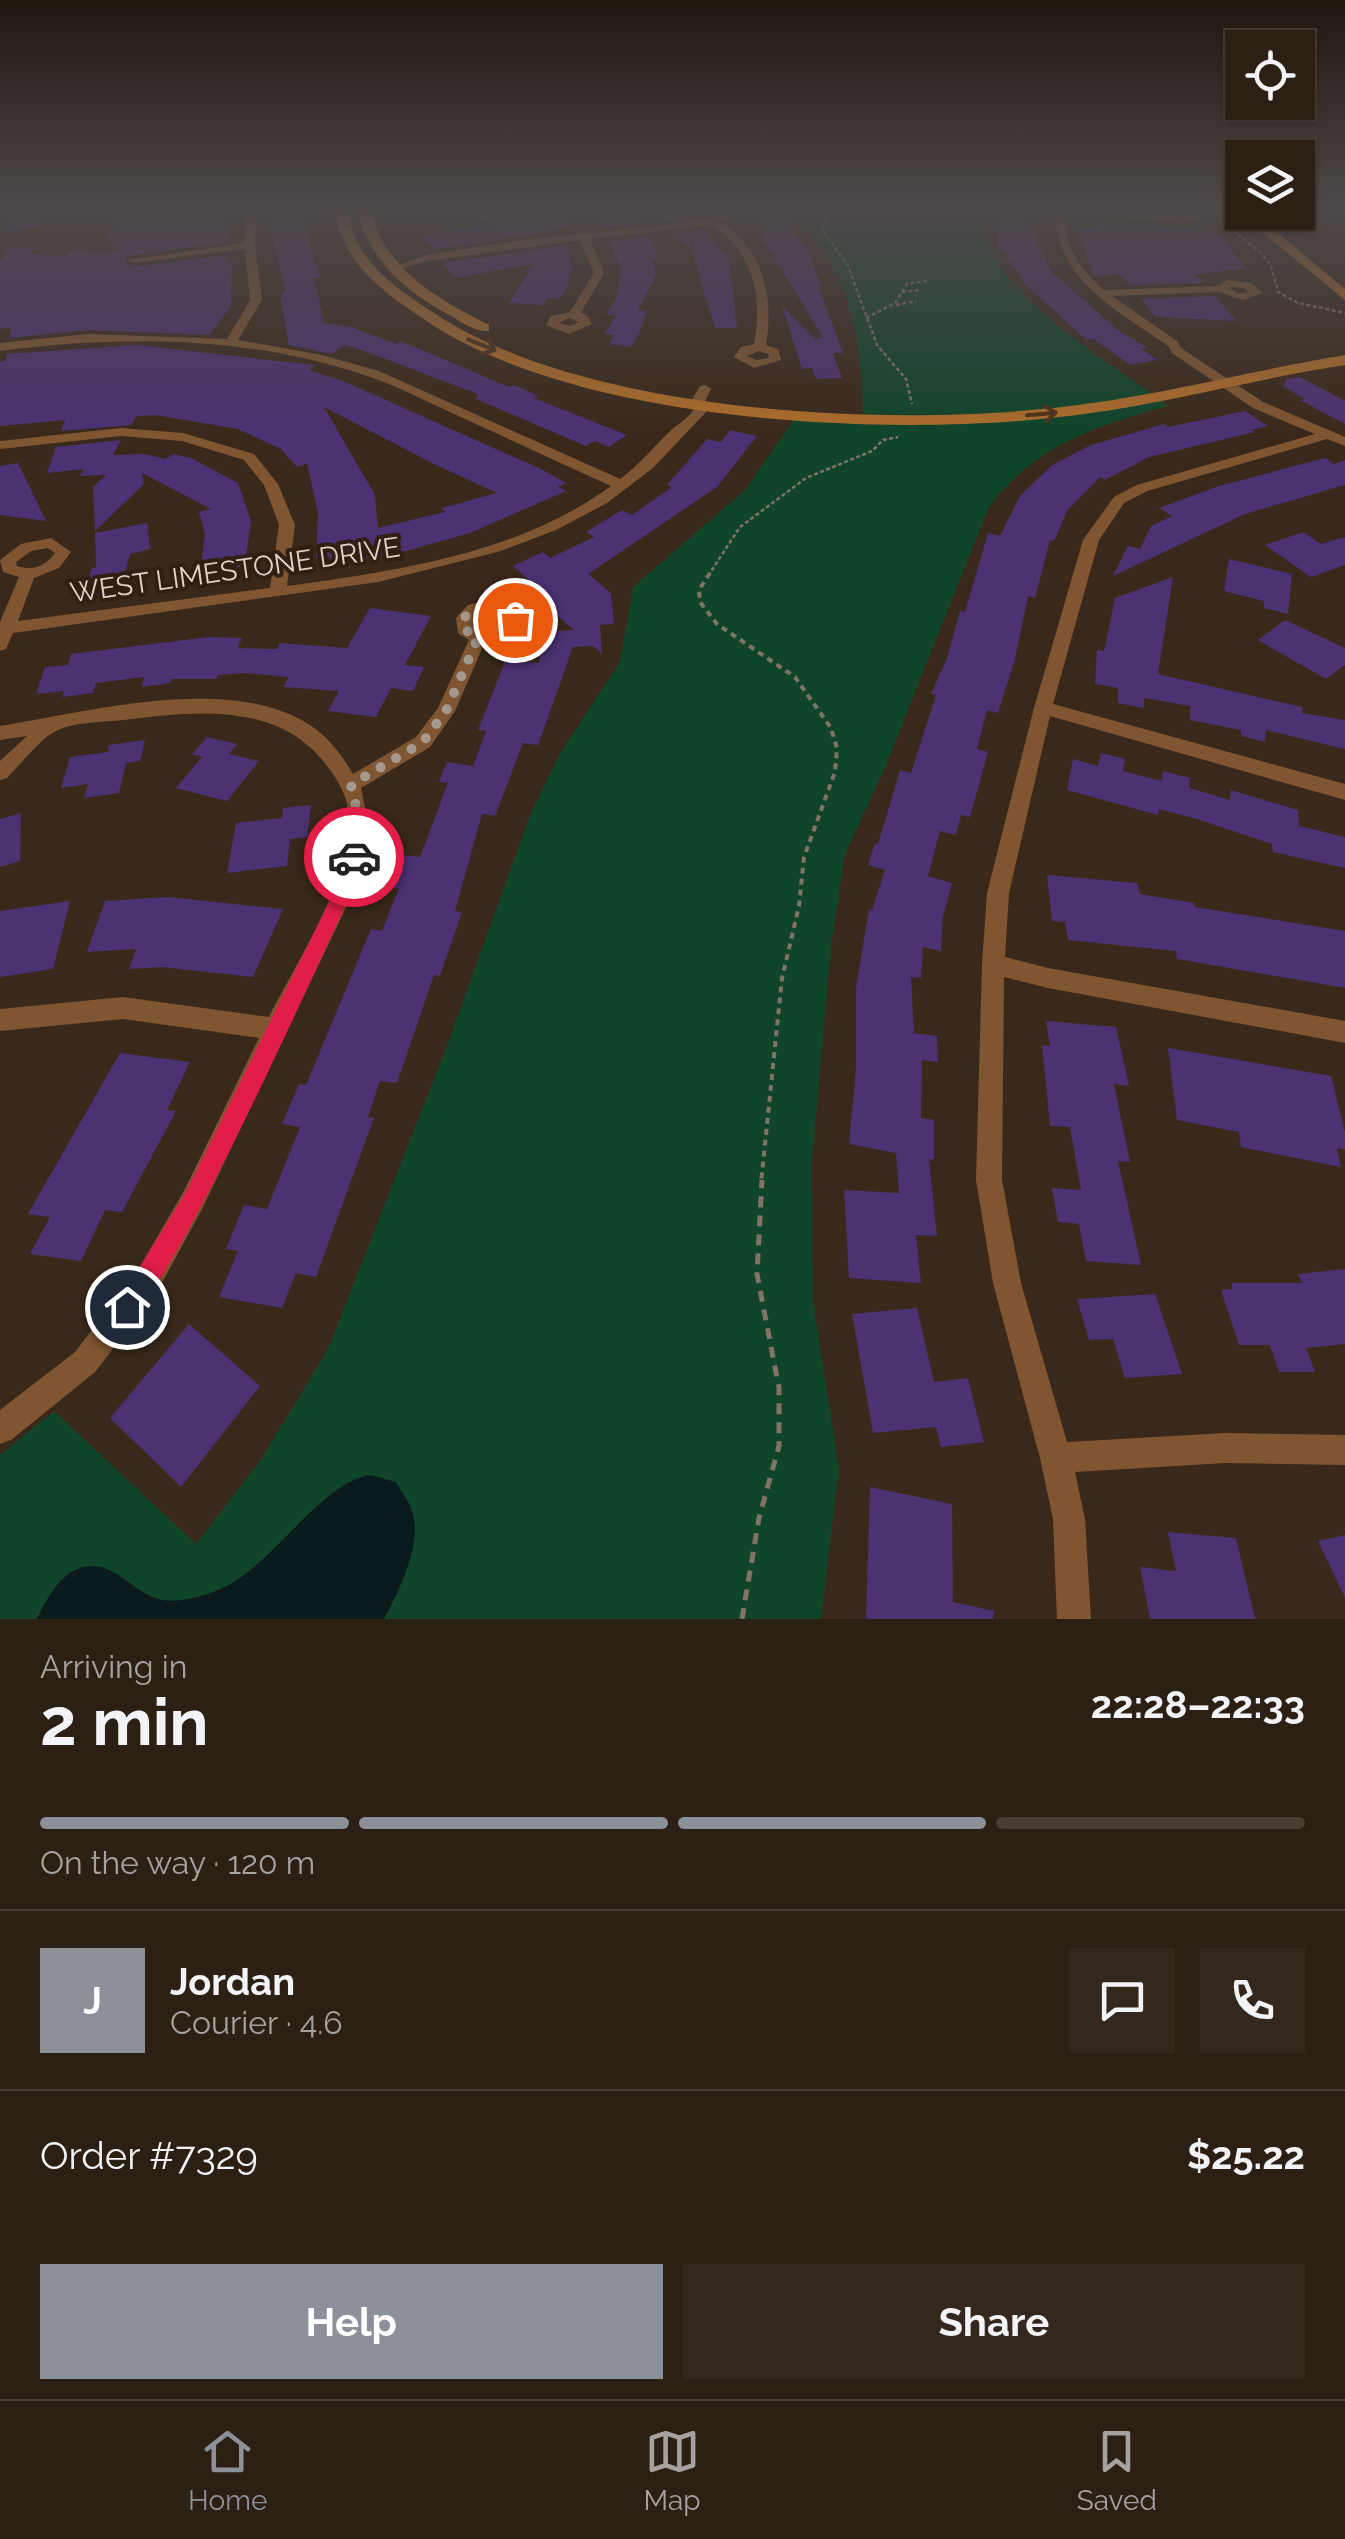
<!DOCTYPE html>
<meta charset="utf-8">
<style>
:root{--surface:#2c1f14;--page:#34271d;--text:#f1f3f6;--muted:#a6a2a0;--line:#483d34;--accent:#8c9099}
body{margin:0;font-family:Raleway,sans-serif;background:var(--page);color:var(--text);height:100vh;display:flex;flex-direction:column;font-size:38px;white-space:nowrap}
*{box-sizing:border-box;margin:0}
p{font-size:32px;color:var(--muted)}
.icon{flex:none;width:55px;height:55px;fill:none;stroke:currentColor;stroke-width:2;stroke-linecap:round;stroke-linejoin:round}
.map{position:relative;height:1619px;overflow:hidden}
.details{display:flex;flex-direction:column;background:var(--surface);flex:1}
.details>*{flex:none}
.buttons{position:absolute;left:1225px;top:30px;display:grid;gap:20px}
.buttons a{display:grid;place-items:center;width:90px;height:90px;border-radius:0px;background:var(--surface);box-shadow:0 2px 8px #0004,0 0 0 2px var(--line);font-size:50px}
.pin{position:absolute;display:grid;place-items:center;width:85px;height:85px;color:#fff;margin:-42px;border:5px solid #fff;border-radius:50%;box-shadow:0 2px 10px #0007}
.courier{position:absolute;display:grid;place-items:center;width:100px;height:100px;margin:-50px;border:8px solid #e11d48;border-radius:50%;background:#fff;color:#222;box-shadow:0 2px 12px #0007}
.headline em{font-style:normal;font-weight:700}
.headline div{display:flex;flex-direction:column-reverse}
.headline{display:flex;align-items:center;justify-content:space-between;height:170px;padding:0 40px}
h1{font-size:65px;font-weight:700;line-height:75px}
.bar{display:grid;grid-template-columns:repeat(4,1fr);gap:15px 10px;align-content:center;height:120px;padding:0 40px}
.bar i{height:12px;border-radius:8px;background:var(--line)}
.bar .active{background:var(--accent)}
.bar p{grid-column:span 4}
.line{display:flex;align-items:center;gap:25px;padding:0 40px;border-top:2px solid var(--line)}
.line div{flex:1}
.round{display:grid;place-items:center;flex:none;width:105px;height:105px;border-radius:0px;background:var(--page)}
.action{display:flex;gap:20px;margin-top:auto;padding:20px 40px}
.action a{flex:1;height:115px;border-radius:0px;background:var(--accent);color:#fff;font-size:40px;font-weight:700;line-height:115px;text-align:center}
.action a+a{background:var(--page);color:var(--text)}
.tab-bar{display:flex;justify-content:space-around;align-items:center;height:140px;border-top:2px solid var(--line);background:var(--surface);font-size:28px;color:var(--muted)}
.tab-bar a{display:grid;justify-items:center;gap:5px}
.tab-bar .active{color:var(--accent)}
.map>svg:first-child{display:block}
</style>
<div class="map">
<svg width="1345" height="1619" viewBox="0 0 1345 1619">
<rect width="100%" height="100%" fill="#3a291b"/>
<!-- green -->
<path fill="#10452a" d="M825 206H991C959 281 1123 367 1168 406 1097 425 1032 447 988 509L884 770 845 854 831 947 812 1162 813 1301 839 1469 821 1619H0V1455L54 1411 196 1544 260 1461 328 1349 445 1051 531 813 559 755 620 662 633 587 745 490 795 418 863 421C863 357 853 276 806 228Z"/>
<!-- water -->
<path fill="#0b1a1c" d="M371 1475 396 1482C401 1491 409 1501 412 1511 423 1543 399 1591 384 1619H37C50 1593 67 1558 104 1568 123 1574 138 1593 158 1599 175 1604 202 1597 218 1590 272 1569 319 1482 371 1475Z"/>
<!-- building -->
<g fill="#4b3272" fill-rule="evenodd">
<path d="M21 206H47L38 228 4 232 11 213 18 212Z"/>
<path d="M123 206H225L227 242 127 256 124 261 133 267 227 255 228 263 232 262 231 306 209 335 88 330 9 338 11 327 0 329V262L8 247 34 248 31 254 66 256 73 250 119 252 107 238Z"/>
<path d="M280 206H299L320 278 314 279 324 323 351 327 397 344 401 341 509 387 514 385 538 396 534 398 627 435 609 447 595 441 586 446 476 399 478 394 367 352 345 345 332 354 289 345 281 300 282 291H286L269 224 272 209Z"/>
<path d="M457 206H567L568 228 434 250 422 235 499 223 456 215Z"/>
<path d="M648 206H680L692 217 662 221Z"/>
<path d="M780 206H807L788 227 806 246 821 285H818L843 353H833L842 378 816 379 812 368 802 369 782 306 817 340 822 336 758 230 767 229 759 218 769 208 778 209Z"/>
<path d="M1004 206 1021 207 1052 272 1118 330 1148 348 1142 349 1157 360 1130 365 1094 339 1086 340 1024 283 998 245V220Z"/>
<path d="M641 212 645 223 603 228 597 216Z"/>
<path d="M1094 224 1163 226 1219 234 1246 269 1195 274 1203 283 1130 285 1120 274 1094 276 1077 227 1095 228Z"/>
<path d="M705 230 729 260 737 328H715L692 252 697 233 688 248 674 233Z"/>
<path d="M650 236 658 259H652L657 273 638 310 647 311 641 329 631 347 609 344 614 335 604 334 616 316 606 315 617 296 621 270 609 241Z"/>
<path d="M566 246 572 266 568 287 559 299 547 298 543 305 509 303 533 264 454 278 443 263Z"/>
<path d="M1215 296 1237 321 1156 317 1141 299Z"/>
<path d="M137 345 315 365 308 370 341 380 541 469 566 483 558 487 566 491 470 533 399 553 330 565V557L316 558 318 513 307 463 297 467 281 449 238 429 156 415 137 416 131 425 61 431 65 420 0 426V362L6 361 7 354ZM324 407 434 464 497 493 442 508 445 512 378 528 375 495Z"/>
<path d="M1300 377 1345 401V424L1300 400 1305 399 1283 386 1287 379Z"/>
<path d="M1245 411 1268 426 1251 430 1255 432 1149 457 1105 480 1100 477 1067 511 1054 541 1050 540 1035 598 1028 596 1015 659 998 713 987 710 977 749 988 752 970 817 961 815 956 835 940 831 928 876 952 883 943 917 941 951 923 947 921 978 911 977 914 1033 937 1036 938 1062 922 1060 921 1118 934 1120V1160L929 1159 937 1236 916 1235 921 1283 849 1278 844 1190 899 1193 896 1153 849 1144 856 1069V988L869 909 872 910 885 870 868 865 875 843 878 844 900 770 911 773 936 695 931 694 947 658 960 611 965 612 988 533 1000 536 1020 496 1052 465 1091 445 1164 424 1168 427Z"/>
<path d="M730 430 757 436 717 487 588 574 611 593 614 624 600 625 602 654 593 646 573 647 538 745 523 743 495 816 482 814 455 911 462 912 440 976 434 975 397 1083 380 1081 368 1117 374 1118 316 1277 296 1273 282 1308 219 1297 238 1251 226 1249 244 1205 267 1209 300 1127 282 1124 299 1084 306 1085 371 929 382 931 399 888H391L402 855 420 857 448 783 439 782 447 762 473 766 486 731 478 730 506 659 539 663V632L574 630 525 588 533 584 513 566 543 552 550 558 594 537 586 532 622 510 632 515 672 487 667 485 707 439 721 442Z"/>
<path d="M121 440 113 455 144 454 166 459 173 454 191 458 238 483 251 521 245 566 233 567 231 580 199 584 205 533 199 512 211 509 142 473 144 484 95 531 93 487 106 475 80 476 84 469 47 473 56 447Z"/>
<path d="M1325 458 1334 464 1345 460V485L1245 514 1113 576 1128 546 1140 549 1151 526 1172 516 1159 508 1219 486Z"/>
<path d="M18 463 46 521 0 515V466Z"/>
<path d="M147 523 150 549 130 554 119 592 83 596 92 568H96L95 533Z"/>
<path d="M1303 532 1321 544 1345 537V565L1311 577 1265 545Z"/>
<path d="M1229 559 1292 574 1288 614 1264 608V601L1224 591Z"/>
<path d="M1173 577 1158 674 1302 707V713L1345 720V749L1266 730 1265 742 1241 736V730L1190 720V706L1144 698V708L1118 703V688L1095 684 1097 650 1104 651 1115 598Z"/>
<path d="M370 608 431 616 405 665 424 667 413 691 391 688 376 717 328 711 339 691 283 687 289 677 245 673 218 675 216 679H171L170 683 142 687 144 677 96 683 93 693 62 697 64 691 36 694 45 667 68 665 71 654 209 637 242 638 238 648 277 649 280 643 347 648Z"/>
<path d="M1285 620 1345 648V665L1326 679 1258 640Z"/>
<path d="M207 737 237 744 229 754 259 761 227 801 176 788 202 757 192 754Z"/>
<path d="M145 740 140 761 126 763 119 793 84 798 88 784 61 788 70 757 108 752 109 745Z"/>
<path d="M1101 753 1125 759 1123 771 1162 781 1163 771 1190 778 1189 788 1230 800 1231 790 1298 810 1299 826 1345 837V868L1273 852 1272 844 1200 820 1159 809 1158 815 1067 790 1073 759 1098 766Z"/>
<path d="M311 805 307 837 290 839 287 866 227 873 236 823 282 818 283 808Z"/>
<path d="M21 813 20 861 0 867V819Z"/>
<path d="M1047 875 1137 883 1140 894 1194 903 1195 907 1345 931V988L1177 959 1176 951 1068 940 1065 922 1052 921Z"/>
<path d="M168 897 283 909 253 977 162 967 129 969 136 949 87 952 105 901Z"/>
<path d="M70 901 53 969 0 977V911Z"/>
<path d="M1046 1021 1116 1027 1129 1086 1114 1084 1130 1162 1118 1161 1141 1265 1086 1261 1079 1224 1058 1222 1052 1188 1081 1190 1070 1127 1050 1126 1042 1045 1050 1046Z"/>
<path d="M1168 1048 1331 1076 1345 1132V1150L1337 1148 1341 1167 1241 1147 1239 1132 1177 1120Z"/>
<path d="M120 1053 190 1062 167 1110 176 1111 122 1212 105 1210 81 1261 30 1254 50 1217 28 1214Z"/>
<path d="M1345 1269V1344L1306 1348 1315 1372H1279L1270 1345H1239L1221 1290 1232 1289V1283H1302L1298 1274Z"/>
<path d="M1155 1294 1182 1374 1125 1378 1113 1339 1089 1340 1077 1299Z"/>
<path d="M917 1308 934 1382 968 1378 984 1442 941 1447 936 1427 873 1433 852 1314Z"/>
<path d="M189 1324 260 1386 181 1487 110 1418Z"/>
<path d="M870 1487 952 1504 953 1602 994 1611 993 1619H866Z"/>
<path d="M1168 1532 1236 1538 1255 1619H1150L1140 1567 1176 1571Z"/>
<path d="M1345 1535V1598L1318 1541Z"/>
</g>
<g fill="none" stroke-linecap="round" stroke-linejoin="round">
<!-- path-far2 -->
<g stroke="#817367" stroke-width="2.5" stroke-dasharray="4 2.5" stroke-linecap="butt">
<path d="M839 206 826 217 823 231 848 266 877 345 906 379 912 404"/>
<path d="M1216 206V216L1262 254 1271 266 1278 292 1298 303 1345 313"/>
<path d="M902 292 922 290"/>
<path d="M896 305 916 301"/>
<path d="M866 318 895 303 907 284 930 280"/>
<path d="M708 576 740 527 806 478 872 451 883 440 898 437"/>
</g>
<!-- path-far1 -->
<path stroke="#817367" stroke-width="4" stroke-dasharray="6 5" stroke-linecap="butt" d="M710 573 699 590 700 602 717 624 795 677 831 728 837 748 835 772 804 857 799 906 782 978 761 1183"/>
<!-- path -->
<path stroke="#817367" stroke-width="5" stroke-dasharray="11 8" stroke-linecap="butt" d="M742 1619 759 1518 779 1446V1388L757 1274 762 1180"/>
<!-- street -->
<g fill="#7f5631" fill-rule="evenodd">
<path d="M247 206H257L255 245 262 300 238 340 322 355 379 371 620 479C639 465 652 449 668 433 676 425 686 420 693 411L690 403 700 386 705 385 711 389 704 403 707 411 653 468 607 503 556 530 501 551 378 582 13 633 6 649 0 651V622L19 577 3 572 0 560 21 544 51 538 71 552 59 568 34 578 18 621 270 588 279 525 264 485 244 460 182 441 121 436 0 449V441L121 428 183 433 254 454 278 484 295 525 287 586C397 571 520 553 611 486 558 462 505 437 452 413 422 399 393 384 361 374 246 336 120 335 0 351V343L88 334 227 339 250 300 245 249 133 263 128 260 245 243ZM48 548 55 553C45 567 32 571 17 566L16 562 31 551Z"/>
<path d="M743 206H755L721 222C764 251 774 297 766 345L778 349 781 360 754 368 734 357 741 347 754 344C763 296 754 254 712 225L590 239 604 273 581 313 587 315 592 324 569 334 546 325 551 316 570 312 594 273 580 240 428 261 394 271 389 268 427 255 508 242 712 219ZM569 318 579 322 569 326 559 323ZM759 351 768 354 769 358 756 360 747 356Z"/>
<path d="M1056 206H1066V209L1158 213 1177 206 1198 215V219L1179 223 1167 219 1065 215C1064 247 1081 270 1104 290L1219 286 1226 280 1251 283 1263 293 1243 300 1219 292 1112 296 1177 341 1181 348 1263 402 1345 437V446L1327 439 1147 491 1124 503 1099 540 1053 704 1345 784V800L1050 716 1009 893 1005 957 1048 968 1345 1021V1043L1048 988 1004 977 1002 1180 1021 1283 1067 1442 1226 1433 1345 1435V1465L1226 1463 1075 1472 1085 1519 1091 1619H1057L1053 1519 1040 1458 993 1283 976 1180 982 964 987 893 1034 708 1083 540 1114 497 1137 485 1315 434 1253 408 1172 353 1168 346C1116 309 1051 278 1056 206ZM1229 287 1244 288 1249 292 1237 293Z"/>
<path d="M489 600C504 602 513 602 522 615L516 635 484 644 455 711 430 747 361 788 370 830 361 876 202 1209 158 1290 95 1372 11 1440 0 1444V1410L75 1352 138 1270 184 1191 259 1038 123 1019 0 1031V1009L123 997 269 1017C294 968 353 874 350 821 349 801 340 782 327 766 279 701 195 711 124 720 103 722 74 722 56 731 42 737 19 766 7 778L0 780V761L27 736 0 740V726C90 712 232 672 313 727 330 739 343 757 353 774L416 737 438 708 469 640 458 633 456 618 468 605ZM489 610 500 612 505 616 502 628 486 633 474 630 473 619Z"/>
</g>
<!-- secondary -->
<g fill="#ac6c2b" fill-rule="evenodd">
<path d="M335 206H347C353 260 392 286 434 313 589 417 910 430 1092 403 1177 391 1260 369 1345 355V365C1260 378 1176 401 1091 413 909 440 580 426 425 320 382 291 340 262 335 206Z"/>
<path d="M357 206H369C384 269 434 297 489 325V331C476 332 464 324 453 317 406 292 367 260 357 206Z"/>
<path d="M1242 209V212H1253L1345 289V300L1241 215Z"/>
</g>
</g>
<!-- one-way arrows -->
<defs><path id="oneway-shaft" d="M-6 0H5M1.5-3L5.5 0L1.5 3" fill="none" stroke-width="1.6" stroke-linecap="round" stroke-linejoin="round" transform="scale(2.5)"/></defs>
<g stroke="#4f3218">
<use href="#oneway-shaft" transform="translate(482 345) rotate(22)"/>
<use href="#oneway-shaft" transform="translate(1042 414) rotate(-5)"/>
</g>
<!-- sky -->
<linearGradient id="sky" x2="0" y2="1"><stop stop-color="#20170f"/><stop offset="0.48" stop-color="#4f494a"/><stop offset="1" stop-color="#4f494a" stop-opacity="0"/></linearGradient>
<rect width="1345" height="432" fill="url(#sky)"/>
<!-- route -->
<path fill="#e11d48" d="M354 850 362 857 359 876C329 940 168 1302 127 1319L119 1315 115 1307 186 1192 342 876 346 857Z"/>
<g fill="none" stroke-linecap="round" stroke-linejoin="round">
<!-- done -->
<path stroke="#a5988d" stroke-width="10" stroke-dasharray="0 18" d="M354 857 360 824 351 785 423 742 446 711 478 638 463 628 464 618C477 604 494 602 510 611L515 620"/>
</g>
<g text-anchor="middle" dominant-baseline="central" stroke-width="8" stroke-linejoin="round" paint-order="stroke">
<!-- far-street labels -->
<g font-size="28" fill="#ded3ca" stroke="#301f12">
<text transform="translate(235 570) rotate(-8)">WEST LIMESTONE DRIVE</text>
</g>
</g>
</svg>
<div class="buttons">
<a><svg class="icon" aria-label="locate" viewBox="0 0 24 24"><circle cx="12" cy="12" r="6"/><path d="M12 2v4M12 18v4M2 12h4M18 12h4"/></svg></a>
<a><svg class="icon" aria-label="layers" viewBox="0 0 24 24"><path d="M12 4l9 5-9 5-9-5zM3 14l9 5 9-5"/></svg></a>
</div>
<div class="pin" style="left:515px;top:620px;background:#ea580c"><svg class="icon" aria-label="bag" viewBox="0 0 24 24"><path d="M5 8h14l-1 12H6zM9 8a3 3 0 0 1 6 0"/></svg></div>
<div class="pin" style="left:127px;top:1307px;background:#1f2937"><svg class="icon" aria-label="home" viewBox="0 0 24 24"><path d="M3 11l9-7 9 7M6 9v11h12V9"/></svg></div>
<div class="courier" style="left:354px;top:857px"><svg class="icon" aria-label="car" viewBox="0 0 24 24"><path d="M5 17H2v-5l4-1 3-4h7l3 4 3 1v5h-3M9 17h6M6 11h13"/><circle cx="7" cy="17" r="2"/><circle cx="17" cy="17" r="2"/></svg></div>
</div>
<section class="details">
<div class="headline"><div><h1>2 min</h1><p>Arriving in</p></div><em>22:28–22:33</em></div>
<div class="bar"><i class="active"></i><i class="active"></i><i class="active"></i><i></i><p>On the way · 120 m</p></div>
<div class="line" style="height:180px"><b class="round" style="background:var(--accent);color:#fff">J</b><div><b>Jordan</b><p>Courier · 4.6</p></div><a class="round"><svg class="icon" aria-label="chat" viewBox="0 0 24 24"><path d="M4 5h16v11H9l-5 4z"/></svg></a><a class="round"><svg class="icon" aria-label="phone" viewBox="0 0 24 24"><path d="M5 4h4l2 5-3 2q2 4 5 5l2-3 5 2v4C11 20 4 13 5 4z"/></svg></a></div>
<div class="line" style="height:130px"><div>Order #7329</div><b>$25.22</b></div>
<div class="action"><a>Help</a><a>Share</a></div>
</section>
<nav class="tab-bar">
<a class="active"><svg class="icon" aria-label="home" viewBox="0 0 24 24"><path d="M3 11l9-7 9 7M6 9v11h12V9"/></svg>Home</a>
<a><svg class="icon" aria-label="map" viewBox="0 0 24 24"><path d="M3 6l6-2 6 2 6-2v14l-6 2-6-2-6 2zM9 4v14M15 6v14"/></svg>Map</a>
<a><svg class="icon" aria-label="saved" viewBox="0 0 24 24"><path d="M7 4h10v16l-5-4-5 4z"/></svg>Saved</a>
</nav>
